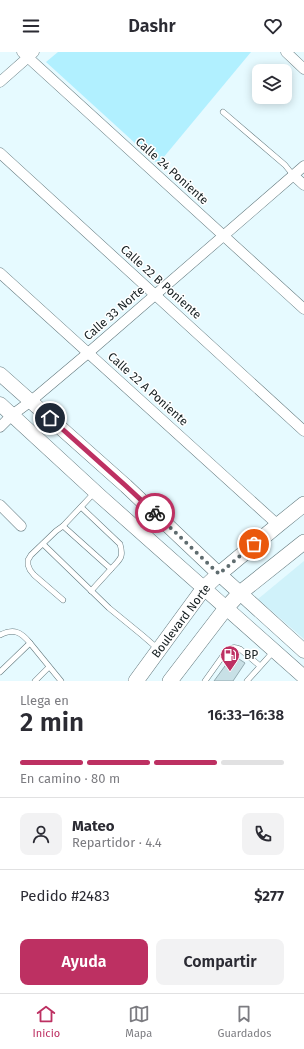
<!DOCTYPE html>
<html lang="es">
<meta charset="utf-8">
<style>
:root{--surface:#fff;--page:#f2f2f3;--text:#2b2b33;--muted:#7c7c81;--line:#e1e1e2;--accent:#bd3062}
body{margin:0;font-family:"Fira Sans",sans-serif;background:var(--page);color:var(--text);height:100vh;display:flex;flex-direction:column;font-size:15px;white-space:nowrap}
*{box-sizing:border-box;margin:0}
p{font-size:13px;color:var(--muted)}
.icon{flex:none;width:22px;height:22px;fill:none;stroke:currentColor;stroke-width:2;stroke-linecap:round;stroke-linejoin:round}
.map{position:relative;height:629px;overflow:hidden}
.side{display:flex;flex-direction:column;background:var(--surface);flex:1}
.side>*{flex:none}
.fabs{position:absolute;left:252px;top:12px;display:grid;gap:8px}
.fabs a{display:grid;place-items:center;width:40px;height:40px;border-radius:8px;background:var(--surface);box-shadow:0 2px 10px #0003;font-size:20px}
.pin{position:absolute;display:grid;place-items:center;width:34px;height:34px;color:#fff;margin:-17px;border:2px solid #fff;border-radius:50%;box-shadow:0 1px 4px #0007}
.courier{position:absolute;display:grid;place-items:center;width:40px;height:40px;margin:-20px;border:3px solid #bd3062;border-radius:50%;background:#fff;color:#222;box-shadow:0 1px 5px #0007}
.head em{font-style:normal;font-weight:600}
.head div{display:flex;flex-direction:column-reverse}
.head{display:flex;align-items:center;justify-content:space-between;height:68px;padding:0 20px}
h1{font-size:26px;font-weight:600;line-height:30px}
.bar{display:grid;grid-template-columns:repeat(4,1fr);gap:6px 4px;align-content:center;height:48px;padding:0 20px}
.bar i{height:5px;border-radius:3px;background:var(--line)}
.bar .selected{background:var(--accent)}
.bar p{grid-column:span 4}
.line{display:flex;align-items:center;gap:10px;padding:0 20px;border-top:1px solid var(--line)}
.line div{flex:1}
.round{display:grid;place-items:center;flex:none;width:42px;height:42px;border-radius:8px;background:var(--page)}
.primary-button{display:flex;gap:8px;margin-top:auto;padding:8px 20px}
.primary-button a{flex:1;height:46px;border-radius:8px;background:var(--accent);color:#fff;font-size:16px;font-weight:600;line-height:46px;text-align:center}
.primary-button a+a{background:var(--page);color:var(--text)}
header{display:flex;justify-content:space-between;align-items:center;height:52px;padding:0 20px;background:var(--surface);font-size:18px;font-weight:600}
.menu{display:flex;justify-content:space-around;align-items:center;height:56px;border-top:1px solid var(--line);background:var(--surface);font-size:11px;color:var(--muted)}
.menu a{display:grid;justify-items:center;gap:2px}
.menu .selected{color:var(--accent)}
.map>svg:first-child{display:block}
</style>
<header><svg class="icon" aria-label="menu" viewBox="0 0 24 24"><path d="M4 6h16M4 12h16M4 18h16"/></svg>Dashr<svg class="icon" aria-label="heart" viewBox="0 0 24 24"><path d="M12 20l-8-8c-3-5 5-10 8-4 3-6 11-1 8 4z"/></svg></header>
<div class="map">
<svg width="304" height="629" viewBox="0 0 304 629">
<rect width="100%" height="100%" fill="#e6faff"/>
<!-- built -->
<path fill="#d0f2fa" d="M304 509V587L258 547Z"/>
<!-- green -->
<path fill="#b1f0ff" d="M58 0H251L158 112 46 10Z"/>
<!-- building -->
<path fill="#c8e0e6" stroke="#92a9af" d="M233 603 245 611 233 629H214Z"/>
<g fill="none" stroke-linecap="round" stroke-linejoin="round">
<defs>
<g id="service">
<path d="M223 60 285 113 293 123"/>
<path d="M81 455 120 492C124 506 120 507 111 517"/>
<path d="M63 474 95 440"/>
<path d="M43 492 109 556 142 583 157 596"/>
<path d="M63 548 34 523 30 518 28 513V508L31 503 56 479 63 474 111 517 91 539"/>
<path d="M0 583C14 576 21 580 30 591L0 620"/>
<path d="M30 591 61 629"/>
<path d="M35 629 49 615"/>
<path d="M205 629 225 601C230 596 233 594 240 597L260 614"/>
<path d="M247 629 273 600"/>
</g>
<g id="minor">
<path d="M22 0 304 257"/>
<path d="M286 0 304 17"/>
<path d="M0 30 34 0"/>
<path d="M0 101 304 379"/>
<path d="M293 123 304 133"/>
<path d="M0 221 278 473"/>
<path d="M0 375 12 363 31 349 88 301 304 114"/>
<path d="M0 453 21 474"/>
</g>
<g id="secondary">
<path d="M0 322 126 434 219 522 304 599"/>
<path d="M0 352 101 445 304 625"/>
</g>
<g id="primary">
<path d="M136 629 204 536 219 522 278 473 304 452"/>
<path d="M170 629 226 556 240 541 304 490"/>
</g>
</defs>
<!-- service casing -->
<use href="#service" stroke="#62787d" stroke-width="6"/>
<!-- minor casing -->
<use href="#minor" stroke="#62787d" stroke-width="11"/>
<!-- secondary casing -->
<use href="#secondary" stroke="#62787d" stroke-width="15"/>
<!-- primary casing -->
<use href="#primary" stroke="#62787d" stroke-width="16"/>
<!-- service -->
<use href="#service" stroke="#fff" stroke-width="5"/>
<!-- minor -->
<use href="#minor" stroke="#fff" stroke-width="10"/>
<!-- secondary -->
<use href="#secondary" stroke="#fff" stroke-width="14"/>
<!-- primary -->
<use href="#primary" stroke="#fff" stroke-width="15"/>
</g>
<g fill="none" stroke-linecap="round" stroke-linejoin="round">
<!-- done -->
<path stroke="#5f6c6f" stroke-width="4" stroke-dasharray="0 7.2" d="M155 461 219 522 254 492"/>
<!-- route -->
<path stroke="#bd3062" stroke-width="5" d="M50 366 126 434 155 461"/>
</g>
<!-- icons -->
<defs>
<symbol id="fuel-pin" viewBox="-11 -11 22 30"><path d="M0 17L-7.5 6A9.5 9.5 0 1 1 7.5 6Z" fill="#bd3062" stroke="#fff"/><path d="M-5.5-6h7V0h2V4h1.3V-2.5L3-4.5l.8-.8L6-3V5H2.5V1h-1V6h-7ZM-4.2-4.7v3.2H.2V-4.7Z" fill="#fff"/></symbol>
</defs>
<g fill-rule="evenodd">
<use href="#fuel-pin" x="219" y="592" width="22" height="30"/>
</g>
<g text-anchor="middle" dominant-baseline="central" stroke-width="3" stroke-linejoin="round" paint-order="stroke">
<!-- street labels -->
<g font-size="12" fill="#161f21" stroke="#fff">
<text transform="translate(172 119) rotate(42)">Calle 24 Poniente</text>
<text transform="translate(161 230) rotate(42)">Calle 22 B Poniente</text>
<text transform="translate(114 261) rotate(-41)">Calle 33 Norte</text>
<text transform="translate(148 337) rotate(42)">Calle 22 A Poniente</text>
<text transform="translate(181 569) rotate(-53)">Boulevard Norte</text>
</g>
<!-- poi labels -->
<g font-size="12" fill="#161f21" stroke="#fff" text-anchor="start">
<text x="244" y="603">BP</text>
</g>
</g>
</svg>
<div class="fabs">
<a><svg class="icon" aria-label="layers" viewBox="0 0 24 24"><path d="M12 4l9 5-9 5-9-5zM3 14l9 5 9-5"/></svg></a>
</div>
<div class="pin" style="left:254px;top:492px;background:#ea580c"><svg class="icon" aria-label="bag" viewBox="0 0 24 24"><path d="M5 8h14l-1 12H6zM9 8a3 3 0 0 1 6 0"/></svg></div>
<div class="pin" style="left:50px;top:366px;background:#1f2937"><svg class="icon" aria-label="home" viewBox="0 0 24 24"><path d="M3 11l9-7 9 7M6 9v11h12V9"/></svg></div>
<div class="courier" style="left:155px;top:461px"><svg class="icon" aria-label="bike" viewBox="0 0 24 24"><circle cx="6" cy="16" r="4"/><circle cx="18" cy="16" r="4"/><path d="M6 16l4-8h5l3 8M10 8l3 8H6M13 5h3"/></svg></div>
</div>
<section class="side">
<div class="head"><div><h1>2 min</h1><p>Llega en</p></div><em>16:33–16:38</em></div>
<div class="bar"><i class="selected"></i><i class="selected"></i><i class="selected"></i><i></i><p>En camino · 80 m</p></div>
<div class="line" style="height:72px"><a class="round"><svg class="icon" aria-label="person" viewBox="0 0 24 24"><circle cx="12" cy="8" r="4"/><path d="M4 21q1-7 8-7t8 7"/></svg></a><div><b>Mateo</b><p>Repartidor · 4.4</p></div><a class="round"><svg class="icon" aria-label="phone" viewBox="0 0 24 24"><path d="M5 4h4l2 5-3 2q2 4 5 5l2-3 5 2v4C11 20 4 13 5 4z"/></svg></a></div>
<div class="line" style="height:52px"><div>Pedido #2483</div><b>$277</b></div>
<div class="primary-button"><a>Ayuda</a><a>Compartir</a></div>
</section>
<nav class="menu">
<a class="selected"><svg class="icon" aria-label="home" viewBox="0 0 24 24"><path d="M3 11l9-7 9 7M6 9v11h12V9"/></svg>Inicio</a>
<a><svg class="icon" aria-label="map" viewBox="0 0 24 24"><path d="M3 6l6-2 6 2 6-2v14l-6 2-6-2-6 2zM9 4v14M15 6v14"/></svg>Mapa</a>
<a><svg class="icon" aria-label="saved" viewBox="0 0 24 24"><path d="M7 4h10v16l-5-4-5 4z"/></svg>Guardados</a>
</nav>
